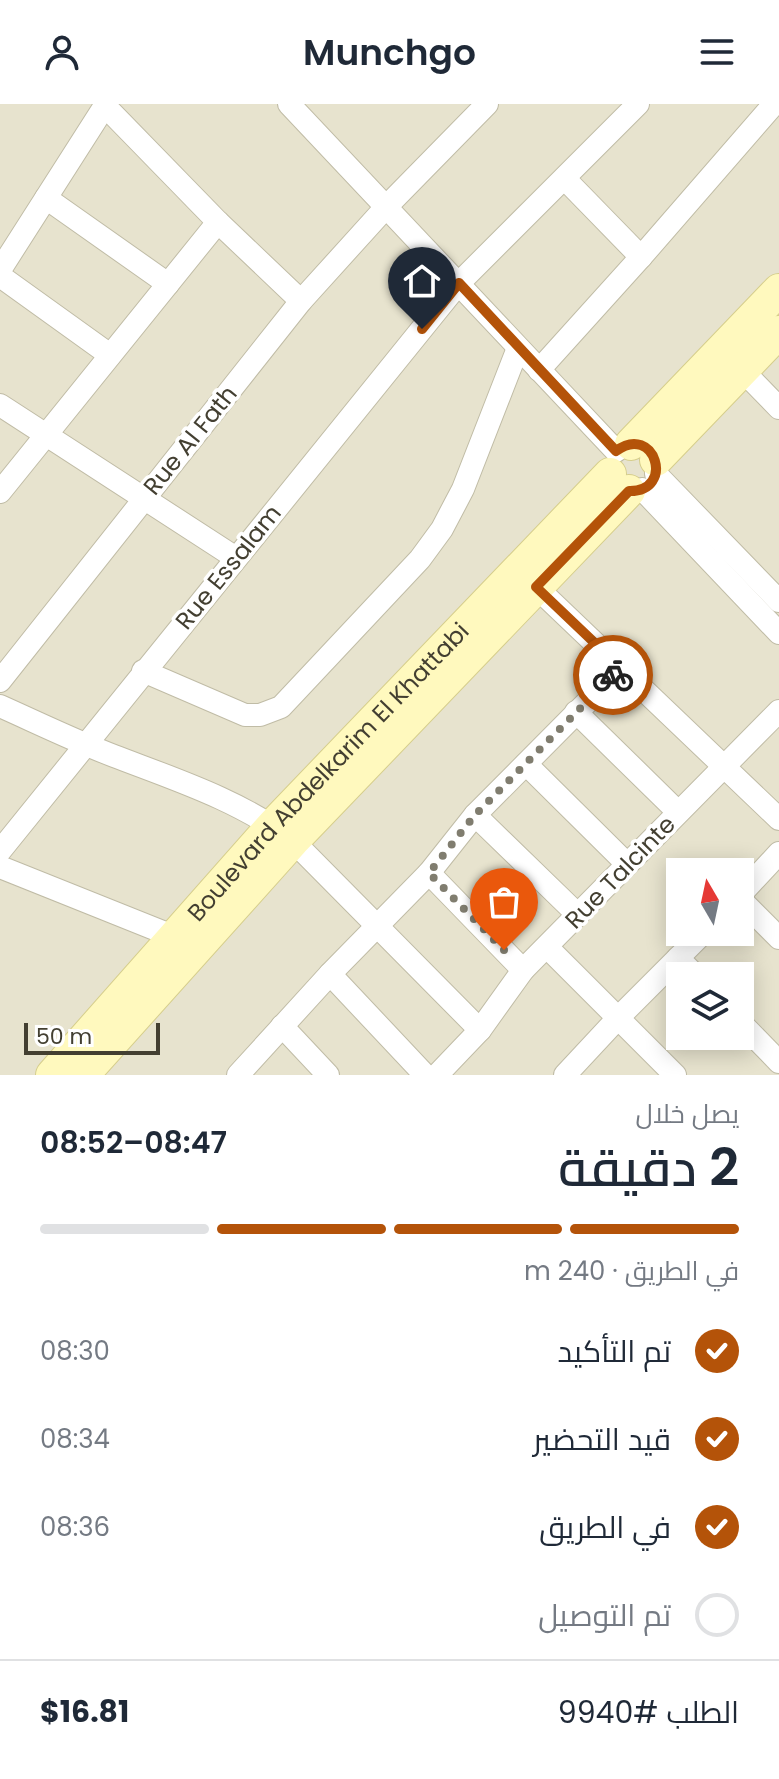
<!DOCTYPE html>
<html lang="ar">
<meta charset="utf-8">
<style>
:root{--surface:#fff;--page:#f6f6f7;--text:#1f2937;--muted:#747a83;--line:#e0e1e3;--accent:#b45309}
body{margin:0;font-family:Poppins,Cairo,sans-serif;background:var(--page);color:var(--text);direction:rtl;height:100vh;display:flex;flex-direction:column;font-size:30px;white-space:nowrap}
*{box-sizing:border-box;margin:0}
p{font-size:26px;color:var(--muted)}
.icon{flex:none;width:44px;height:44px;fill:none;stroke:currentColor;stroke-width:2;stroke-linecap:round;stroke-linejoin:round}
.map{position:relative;height:971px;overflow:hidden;direction:ltr}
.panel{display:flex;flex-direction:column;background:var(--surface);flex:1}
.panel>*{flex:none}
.needle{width:52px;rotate:351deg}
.fabs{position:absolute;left:666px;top:754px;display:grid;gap:16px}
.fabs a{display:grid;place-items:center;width:88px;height:88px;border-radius:0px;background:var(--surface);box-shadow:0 4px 20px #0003;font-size:40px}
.scale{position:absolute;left:24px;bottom:20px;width:136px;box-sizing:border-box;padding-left:8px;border:4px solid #433f31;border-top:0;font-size:22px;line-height:28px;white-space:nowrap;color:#433f31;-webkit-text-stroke:6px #fff;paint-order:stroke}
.pin{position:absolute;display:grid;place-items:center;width:68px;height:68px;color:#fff;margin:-82px -34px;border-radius:50% 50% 50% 0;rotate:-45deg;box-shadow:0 0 8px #0007}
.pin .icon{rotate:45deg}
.courier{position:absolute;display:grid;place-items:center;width:80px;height:80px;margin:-40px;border:6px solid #b45309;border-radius:50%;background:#fff;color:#222;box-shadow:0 2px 10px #0007}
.head em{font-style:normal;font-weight:600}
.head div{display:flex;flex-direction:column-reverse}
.head{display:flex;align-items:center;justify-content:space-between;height:136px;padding:0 40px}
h1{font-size:52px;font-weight:600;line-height:60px}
.bar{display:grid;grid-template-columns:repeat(4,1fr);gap:12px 8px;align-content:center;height:96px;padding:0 40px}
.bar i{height:10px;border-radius:6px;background:var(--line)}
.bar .selected{background:var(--accent)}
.bar p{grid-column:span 4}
.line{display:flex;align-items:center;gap:20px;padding:0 40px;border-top:2px solid var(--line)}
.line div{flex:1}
ol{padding:0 40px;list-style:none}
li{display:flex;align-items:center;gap:24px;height:88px}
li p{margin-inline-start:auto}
li .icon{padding:8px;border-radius:50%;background:var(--accent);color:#fff;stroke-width:4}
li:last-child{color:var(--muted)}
li i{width:44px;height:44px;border:4px solid var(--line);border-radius:50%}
header{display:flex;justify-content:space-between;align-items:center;height:104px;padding:0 40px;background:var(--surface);font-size:36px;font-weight:600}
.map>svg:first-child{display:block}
</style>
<header><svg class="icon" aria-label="menu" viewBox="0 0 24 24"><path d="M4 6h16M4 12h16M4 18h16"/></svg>Munchgo<svg class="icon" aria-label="person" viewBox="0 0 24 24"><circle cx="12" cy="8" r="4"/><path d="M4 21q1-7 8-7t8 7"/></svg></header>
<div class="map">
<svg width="779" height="971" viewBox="0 0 779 971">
<rect width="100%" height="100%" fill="#f2efe1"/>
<!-- residential -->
<path fill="#e7e3ce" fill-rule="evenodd" d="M0 0H779V971H0ZM680 768H740V828H680ZM680 872H740V932H680Z"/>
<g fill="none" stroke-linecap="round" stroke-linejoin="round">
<defs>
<g id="street">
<path d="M289 0 616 347"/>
<path d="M105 2 218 118"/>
<path d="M565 75 641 153"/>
<path d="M46 94 168 180"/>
<path d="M0 166 106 0"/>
<path d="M0 172 110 251"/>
<path d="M539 266 641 153 774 0"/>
<path d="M743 267 779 304"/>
<path d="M0 301 236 454"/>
<path d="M656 370 779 497"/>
<path d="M642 385 779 529"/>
<path d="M0 388 218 118 301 197"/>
<path d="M536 483 779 715"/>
<path d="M143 567 245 611H260L281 603 420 455 442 425 463 385 518 244"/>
<path d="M0 577 301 197 387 102 487 0"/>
<path d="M0 602C38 619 75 637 114 652 174 675 242 697 293 737L480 926"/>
<path d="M576 608 678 708"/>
<path d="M526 660 627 760"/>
<path d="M475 711 577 810"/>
<path d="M0 747 459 179 638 0"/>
<path d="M0 763 165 829 182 841"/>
<path d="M429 769 523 866"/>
<path d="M740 791 779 749"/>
<path d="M740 795 779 834"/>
<path d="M547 843 675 971"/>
<path d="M678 854 696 872"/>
<path d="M330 870 425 971"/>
<path d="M740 918 779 958"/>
<path d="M282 922 328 971"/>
<path d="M238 971 330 870 429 769 475 711 621 564"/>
<path d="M437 971 480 926 523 866 779 607"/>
<path d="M565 971 619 913 704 828"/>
</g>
<g id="secondary">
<path d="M631 340 779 186"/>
<path d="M656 356 779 228"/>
<path id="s1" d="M52 971 273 721 610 370"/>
<path d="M83 971 293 737 629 387"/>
</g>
</defs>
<!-- street casing -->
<use href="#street" stroke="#c0bca6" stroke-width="24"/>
<!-- secondary casing -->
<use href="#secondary" stroke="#d6ce8c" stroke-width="34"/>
<!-- street -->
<use href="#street" stroke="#fff" stroke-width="22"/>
<!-- secondary -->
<use href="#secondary" stroke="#fff9be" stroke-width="32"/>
</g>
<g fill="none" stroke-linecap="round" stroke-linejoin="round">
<!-- done -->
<path stroke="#807d6f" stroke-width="8" stroke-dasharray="0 14.4" d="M504 846 429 769 475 711 613 571"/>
<!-- route -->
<path stroke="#b45309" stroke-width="10" d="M422 225 459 179 616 347C655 318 676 388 629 387L536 483 621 564 613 571"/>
</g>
<g text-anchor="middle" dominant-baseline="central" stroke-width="7" stroke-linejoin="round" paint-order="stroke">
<!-- street labels -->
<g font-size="24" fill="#433f31" stroke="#fff">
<text transform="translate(190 336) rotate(-51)">Rue Al Fath</text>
<text transform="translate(228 463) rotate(-51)">Rue Essalam</text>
<text stroke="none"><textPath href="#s1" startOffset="410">Boulevard Abdelkarim El Khattabi</textPath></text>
<text transform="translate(620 768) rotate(-46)">Rue Talcinte</text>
</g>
</g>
</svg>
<div class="fabs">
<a><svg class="needle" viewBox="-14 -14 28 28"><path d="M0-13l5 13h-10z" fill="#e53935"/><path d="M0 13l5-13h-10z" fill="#747a83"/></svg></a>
<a><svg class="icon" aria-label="layers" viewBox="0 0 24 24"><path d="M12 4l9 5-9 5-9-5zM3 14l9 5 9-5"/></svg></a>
</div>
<div class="scale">50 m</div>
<div class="pin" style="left:504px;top:846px;background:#ea580c"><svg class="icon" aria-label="bag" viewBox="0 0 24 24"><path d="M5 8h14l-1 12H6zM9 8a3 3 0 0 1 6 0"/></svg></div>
<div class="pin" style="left:422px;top:225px;background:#1f2937"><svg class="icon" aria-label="home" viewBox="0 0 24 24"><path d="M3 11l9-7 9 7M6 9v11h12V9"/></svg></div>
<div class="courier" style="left:613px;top:571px"><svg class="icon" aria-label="bike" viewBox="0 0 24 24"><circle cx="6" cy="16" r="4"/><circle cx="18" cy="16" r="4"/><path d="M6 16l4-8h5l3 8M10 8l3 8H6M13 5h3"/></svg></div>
</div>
<section class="panel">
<div class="head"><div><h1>2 دقيقة</h1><p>يصل خلال</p></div><em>08:47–08:52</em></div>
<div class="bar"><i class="selected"></i><i class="selected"></i><i class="selected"></i><i></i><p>في الطريق · 240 m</p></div>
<ol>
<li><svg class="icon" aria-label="check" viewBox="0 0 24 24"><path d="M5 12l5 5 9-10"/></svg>تم التأكيد<p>08:30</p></li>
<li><svg class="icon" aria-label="check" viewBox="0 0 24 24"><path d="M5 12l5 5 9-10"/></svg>قيد التحضير<p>08:34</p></li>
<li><svg class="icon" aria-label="check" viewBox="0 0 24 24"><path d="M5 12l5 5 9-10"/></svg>في الطريق<p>08:36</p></li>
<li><i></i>تم التوصيل</li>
</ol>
<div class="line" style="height:104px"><div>الطلب #9940</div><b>$16.81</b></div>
</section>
